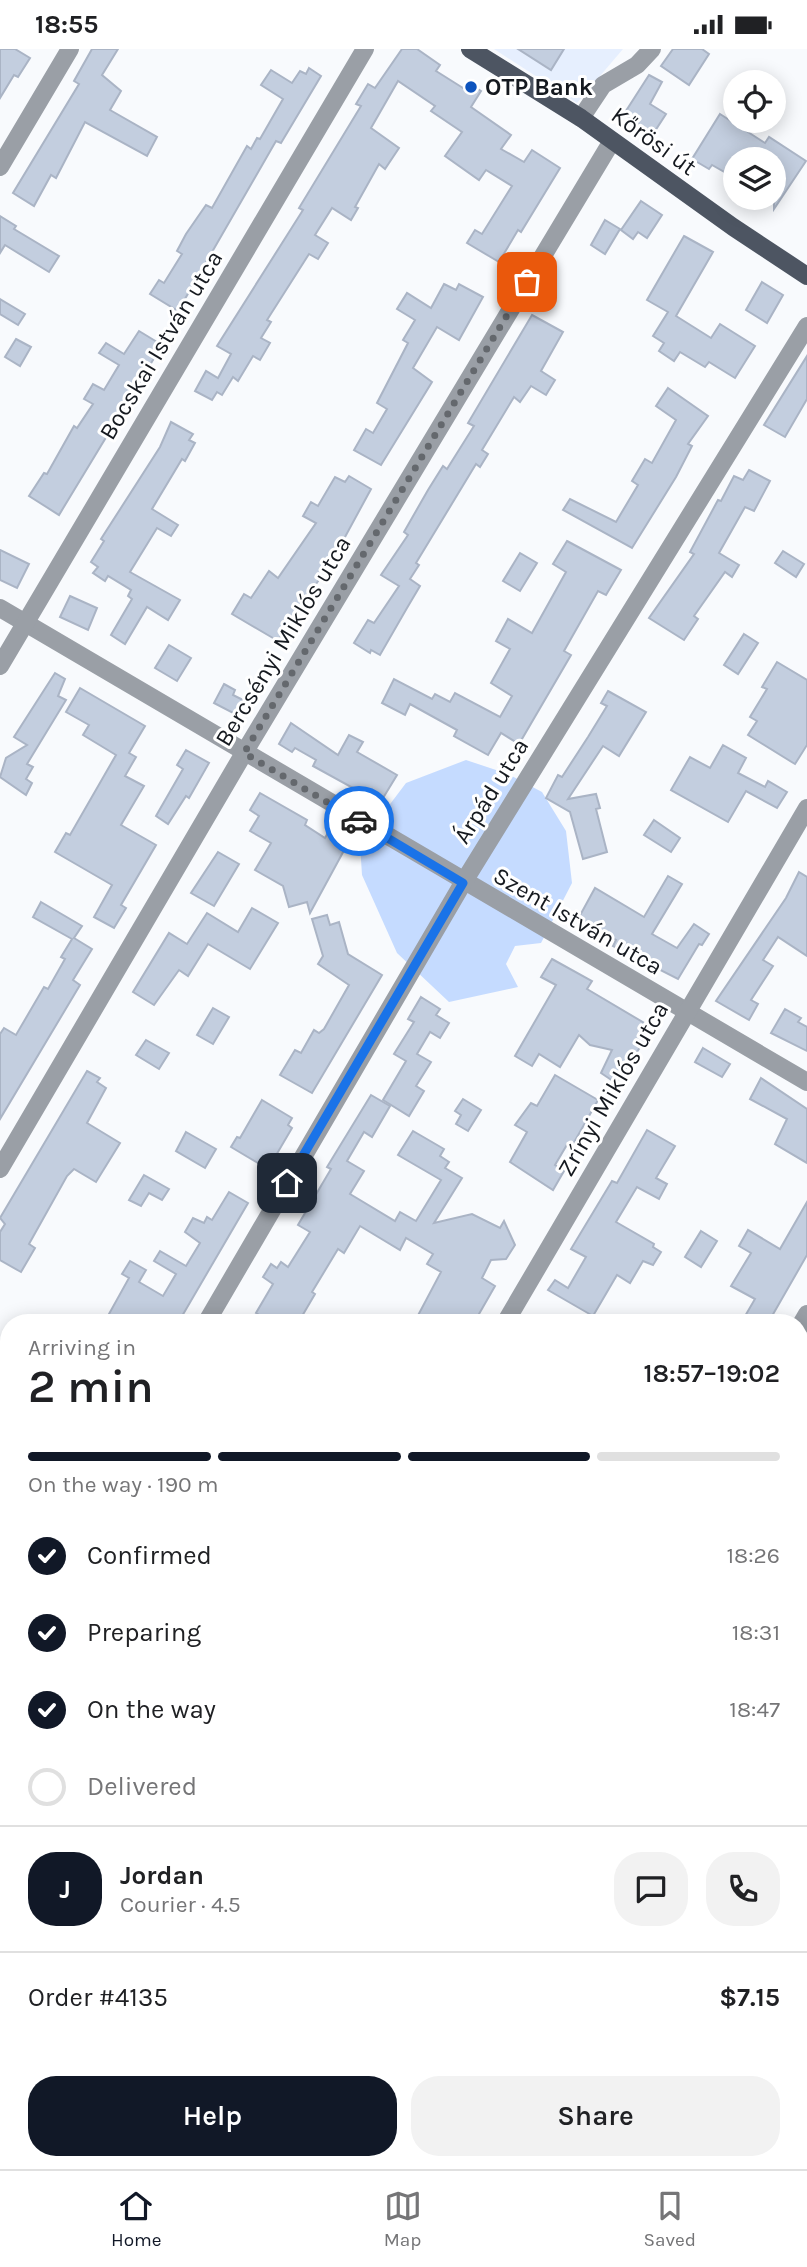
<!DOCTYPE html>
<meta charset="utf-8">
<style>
:root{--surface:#fff;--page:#f2f2f2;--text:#202124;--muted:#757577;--line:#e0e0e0;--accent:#111827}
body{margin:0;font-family:Karla,sans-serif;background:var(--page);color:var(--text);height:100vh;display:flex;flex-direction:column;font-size:26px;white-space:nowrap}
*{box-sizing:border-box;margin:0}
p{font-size:23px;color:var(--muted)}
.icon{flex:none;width:38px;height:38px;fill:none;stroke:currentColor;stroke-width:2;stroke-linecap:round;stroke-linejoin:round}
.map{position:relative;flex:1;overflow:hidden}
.sheet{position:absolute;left:0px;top:1265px;width:808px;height:856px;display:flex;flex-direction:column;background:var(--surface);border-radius:28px 28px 0 0;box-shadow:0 4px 18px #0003}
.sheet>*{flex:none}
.controls{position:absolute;left:723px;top:21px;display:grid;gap:14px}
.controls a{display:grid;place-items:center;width:63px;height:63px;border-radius:50%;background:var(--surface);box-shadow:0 4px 18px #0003;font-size:35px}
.pin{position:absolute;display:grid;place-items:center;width:60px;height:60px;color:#fff;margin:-30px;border-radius:14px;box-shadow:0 4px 10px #0006}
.courier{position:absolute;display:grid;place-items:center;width:70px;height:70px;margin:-35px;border:5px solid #1a73e8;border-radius:50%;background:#fff;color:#222;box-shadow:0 2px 9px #0007}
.headline em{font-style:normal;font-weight:600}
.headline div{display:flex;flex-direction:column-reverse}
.headline{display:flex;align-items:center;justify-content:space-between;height:119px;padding:0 28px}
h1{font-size:46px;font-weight:600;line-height:52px}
.bar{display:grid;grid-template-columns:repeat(4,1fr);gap:10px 7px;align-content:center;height:84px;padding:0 28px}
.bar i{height:9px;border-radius:5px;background:var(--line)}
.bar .selected{background:var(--accent)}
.bar p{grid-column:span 4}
.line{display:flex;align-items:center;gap:18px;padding:0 28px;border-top:2px solid var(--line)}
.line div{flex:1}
.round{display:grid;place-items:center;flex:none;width:74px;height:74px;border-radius:28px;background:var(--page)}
ol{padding:0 28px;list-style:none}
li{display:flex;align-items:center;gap:21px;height:77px}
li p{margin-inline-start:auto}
li .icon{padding:7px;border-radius:50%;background:var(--accent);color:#fff;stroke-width:4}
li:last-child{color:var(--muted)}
li i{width:38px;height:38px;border:4px solid var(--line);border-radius:50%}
.action{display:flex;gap:14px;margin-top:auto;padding:14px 28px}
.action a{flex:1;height:80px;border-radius:28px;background:var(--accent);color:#fff;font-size:28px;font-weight:600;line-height:80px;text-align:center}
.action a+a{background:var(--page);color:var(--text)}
.status{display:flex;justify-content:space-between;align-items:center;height:49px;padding:0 35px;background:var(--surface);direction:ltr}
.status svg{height:19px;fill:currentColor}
.tabs{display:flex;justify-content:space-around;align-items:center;height:98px;border-top:2px solid var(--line);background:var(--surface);font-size:19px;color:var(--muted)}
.tabs a{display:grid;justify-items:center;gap:4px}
.tabs .selected{color:var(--accent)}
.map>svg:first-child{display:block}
</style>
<div class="status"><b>18:55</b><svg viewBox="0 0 49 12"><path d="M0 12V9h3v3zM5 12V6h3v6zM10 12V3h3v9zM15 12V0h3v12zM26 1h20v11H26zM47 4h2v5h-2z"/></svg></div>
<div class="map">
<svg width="807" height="2120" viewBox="0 0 807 2120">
<rect width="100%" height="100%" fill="#f8fafd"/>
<!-- built -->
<path fill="#e6effe" d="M494 0H623L577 54Z"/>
<!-- green -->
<path fill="#c5dbff" d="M466 711 508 725 542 743 566 782 572 834 541 894 515 897 506 915 518 938 449 953 397 904 362 826 360 795 406 734Z"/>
<!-- building -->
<g fill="#c3cedf" stroke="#aab4c5" stroke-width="2">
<path d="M0 0H15L30 9 18 28 14 26 0 49Z"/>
<path d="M92 0H118L102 26 121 42 110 61 157 88 147 107 85 73 56 129 51 126 34 157 13 144 79 35 74 32Z"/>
<path d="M402 0H417L440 16 436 22 463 39 467 33 481 42 471 58 511 86 501 100 524 113 532 101 560 119 521 183 518 181 499 213 467 194 475 181 482 185 512 137 486 121 479 131 445 107 462 83 431 62 435 57 398 32 371 79 399 99 385 120 379 115 355 158 358 159 351 171 332 159 315 186 328 194 318 210 309 205 267 271 271 273 261 289 270 294 260 311 253 307 238 332 233 328 222 346 217 343 212 351 195 342 206 322 218 329 231 305 217 297 303 161 299 159 361 57 356 55 368 35 375 39Z"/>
<path d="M518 0H564L551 21Z"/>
<path d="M673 0H702L709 5 689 36 661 17Z"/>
<path d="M309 19 321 27 281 94 276 92 178 262 150 245 159 231 164 234 182 205 177 202 186 185 206 156 212 159 247 97 251 100 257 89 260 90 283 50 261 36 271 21 292 34 300 22 306 25Z"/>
<path d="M649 26 662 33 650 55 666 65 653 85 624 65Z"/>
<path d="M720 65 765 94 769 88 806 112 774 160V110H735V129L712 116 709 120 692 110Z"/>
<path d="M641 152 662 166 647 189 638 183 633 190 621 181Z"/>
<path d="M0 167 16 177 14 180 59 207 49 223 5 196 0 204Z"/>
<path d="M605 171 620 180 605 205 591 196Z"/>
<path d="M684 187 713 203 676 267 711 289 720 275 755 297 735 329 709 313 705 318 680 303 674 312 659 302 664 294 653 287 668 263 647 251Z"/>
<path d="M762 233 783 246 767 274 746 261Z"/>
<path d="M444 235 456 241 459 235 483 248 459 291 437 278 413 319 432 333 381 416 354 401 366 380 373 384 387 360 377 354 408 294 403 291 415 271 397 260 407 244 431 259Z"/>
<path d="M0 250 25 265 18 276 0 265Z"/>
<path d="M532 266 563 283 541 322 555 331 546 346 531 337 520 353 514 348 482 401 488 405 480 418 476 415 416 514 419 516 410 530 420 537 407 559 380 606 371 601 370 604 354 594 368 571 374 574 399 537 381 526 408 486 404 483 428 441 443 417 447 420 474 377 468 374Z"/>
<path d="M139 282 162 296 59 466 29 447 44 424 47 425 74 377 77 379 93 355 84 350 93 335 104 341 119 316 99 304 106 294 124 305Z"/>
<path d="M16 290 31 298 20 317 5 308Z"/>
<path d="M807 307V350L785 388 764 376Z"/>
<path d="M668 339 708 367 688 395 692 397 676 428 632 499 563 461 570 450 616 473 638 436 632 432 645 410 652 414 676 371 656 357Z"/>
<path d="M171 373 193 385 189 391 195 394 185 412 182 410 152 460 178 476 171 487 157 479 130 523 180 551 168 571 147 558 125 595 111 586 132 550 128 547 131 541 108 527 105 532 93 524 98 518 91 513 104 492 101 490 160 398Z"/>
<path d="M749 421 770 432 754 462 745 458 719 504 739 516 732 528 725 523 694 567 698 570 684 591 649 569 694 505 690 503 718 451 721 452 734 427 743 431Z"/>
<path d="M349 427 371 440 332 512 307 548 309 549 300 563 296 561 278 592 232 565 244 545 251 549 269 522 278 529 316 474 303 467 311 453 318 457 335 428 345 433Z"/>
<path d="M567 492 621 521 606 546 598 542 564 602 571 606 519 695 501 684 488 706 454 687 457 681 410 655 405 666 382 654 394 630 432 650 435 645 450 653 455 644 500 668 512 647 491 634 510 600 496 592 508 570 532 584 566 523 553 515Z"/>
<path d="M0 501 29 515 17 539 0 531Z"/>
<path d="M783 502 804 515 796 528 775 514Z"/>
<path d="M520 504 537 514 520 542 503 532Z"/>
<path d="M70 547 97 559 88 581 60 568Z"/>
<path d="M744 585 758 594 738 625 724 616Z"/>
<path d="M169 596 191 609 177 632 155 619Z"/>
<path d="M777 613 807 631V696L795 715 748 686 757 672 750 668 767 640 762 638Z"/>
<path d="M55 624 65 630 58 647 66 651 27 715 33 718 26 730 32 734 26 746 0 728 6 709 27 696 14 688Z"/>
<path d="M224 635 235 641 233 646 243 651 235 665 214 654Z"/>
<path d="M80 639 145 677 129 704 136 708 125 727 144 737 121 776 156 796 121 856 126 859 114 879 94 868 112 836 55 803 66 784 70 786 116 706 83 686 89 676 66 663Z"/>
<path d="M608 642 646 663 619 707 603 697 568 750 596 745 600 759 596 760 607 803 583 810 570 763 546 749 558 726 562 728 588 688 607 657 601 654Z"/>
<path d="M291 674 338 706 349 686 363 693 357 703 397 726 380 754 313 717 316 711 295 699 292 703 279 695Z"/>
<path d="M723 696 746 709 738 724 765 738 768 732 787 743 777 759 746 742 728 773 671 741 690 708 710 719Z"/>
<path d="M186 701 209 714 189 749 186 747 168 775 156 767 183 720 177 716Z"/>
<path d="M260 744 307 771 305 776 325 789 329 782 348 794 310 864 307 853 289 858 283 837 255 821 271 794 250 782 259 767 250 761Z"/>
<path d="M654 771 680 789 671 803 644 786Z"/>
<path d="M218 803 239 815 214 857 191 844Z"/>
<path d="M799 823 807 828V907L778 888 763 911 773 917 751 951 758 955 749 971 716 952 786 849Z"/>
<path d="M668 827 682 835 652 885 677 899 694 875 709 885 702 896 699 895 678 930 613 897 616 891 578 870 595 839 644 868Z"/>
<path d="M41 853 82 877 74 889 92 900 73 931 80 936 0 1070V985L4 979 16 986 44 938 48 940 65 910 61 908 72 890 33 868Z"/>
<path d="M252 859 278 874 250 920 208 895 188 927 179 921 154 956 133 943 169 884 187 895 207 864 238 883Z"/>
<path d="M327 866 330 876 339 873 348 905 382 926 312 1044 280 1026 295 1001 301 1004 314 981 319 984 324 980 349 936 318 915 323 907 312 870Z"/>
<path d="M552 910 592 932 587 940 646 975 643 994 618 1030 615 1028 613 1032 601 1024 612 1001 590 996 579 986 560 1018 539 1005 532 1017 515 1007 556 936 541 928Z"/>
<path d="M421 948 440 960 436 966 449 974 440 989 430 983 417 1005 431 1013 416 1037 424 1042 409 1067 383 1051 406 1012 394 1005 414 973 408 970Z"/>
<path d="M213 959 229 968 213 995 197 986Z"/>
<path d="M785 960 801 969 798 973 807 978V1002L771 984Z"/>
<path d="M146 991 169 1004 159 1020 136 1006Z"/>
<path d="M703 999 730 1015 722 1028 695 1013Z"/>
<path d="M87 1022 100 1029 97 1033 106 1039 87 1074 120 1094 96 1133 74 1120 67 1127 29 1195 35 1199 21 1223 0 1211V1183L5 1175 0 1169Z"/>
<path d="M555 1026 598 1051 572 1097 568 1094 555 1116 564 1122 553 1141 510 1113 527 1083 515 1076 531 1054 537 1057Z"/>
<path d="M761 1029 807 1060V1114L775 1095 787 1070 750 1050Z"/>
<path d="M371 1046 390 1057 372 1088 364 1083 347 1112 364 1122 350 1145 395 1172 400 1163 416 1172 441 1131 398 1106 413 1082 444 1100 440 1107 449 1113 445 1119 462 1129 434 1174 472 1165 500 1179 504 1172 515 1196 506 1210 491 1211 482 1229 495 1237 479 1265 493 1274H414L441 1223 427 1215 433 1205 406 1189 400 1201 360 1177 344 1204 338 1200 312 1243 315 1245 298 1274H273L256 1264 273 1235 263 1228 271 1215 277 1219 281 1213 288 1218 310 1183 298 1176 331 1120 327 1118Z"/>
<path d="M463 1050 481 1061 468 1082 456 1075 461 1066 455 1062Z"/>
<path d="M262 1051 292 1069 288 1076 292 1079 268 1120 231 1098 237 1088 240 1089Z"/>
<path d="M647 1081 675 1097 656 1129 667 1135 659 1150 637 1138 616 1173 654 1195 653 1198 661 1203 653 1216 643 1212 630 1234 617 1226 593 1267 548 1241 555 1231 568 1239 586 1208 571 1200 612 1132 617 1134Z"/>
<path d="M186 1083 216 1100 205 1119 176 1102Z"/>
<path d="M144 1126 169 1140 162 1151 149 1144 141 1157 129 1151Z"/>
<path d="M229 1143 248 1154 178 1274H104L129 1229 122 1225 130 1212 146 1221 139 1233 163 1247 176 1225 154 1212 160 1202 186 1217 200 1194 185 1183 193 1169 204 1174 207 1168 212 1171Z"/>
<path d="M807 1153V1206L768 1274H741L755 1250 731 1237 751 1204 739 1197 748 1181 780 1200Z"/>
<path d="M701 1182 717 1192 701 1218 685 1208Z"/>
</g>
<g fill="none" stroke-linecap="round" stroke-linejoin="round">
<!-- minor -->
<g stroke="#9a9fa6" stroke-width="18">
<path d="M581 69 603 36 637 16 652 0"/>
<path d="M0 118 70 0"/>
<path d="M0 559 807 1033"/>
<path d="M0 617 365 0"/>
<path d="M0 1120 244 704 612 92"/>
<path d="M206 1274 463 834 807 277"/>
<path d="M505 1274 807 759"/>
<path d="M800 1277 807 1265"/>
<path d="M0 1347 9 1353"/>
<path d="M0 1626 9 1611"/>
<path d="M800 1780 807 1768"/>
<path d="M800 1816 807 1821"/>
<path d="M398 2112H424"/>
<path d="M579 2112 602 2119"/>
<path d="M618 2112 626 2120"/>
<path d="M8 2120 12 2112"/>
<path d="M306 2120 310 2112"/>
</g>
<!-- major -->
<path stroke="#4d5562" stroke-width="18" d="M470 0 581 69 733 178 807 227"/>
</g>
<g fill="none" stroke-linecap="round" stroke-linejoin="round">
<!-- done -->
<path stroke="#64686d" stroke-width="7" stroke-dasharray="0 12.6" d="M359 772 244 704 527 233"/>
<!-- route -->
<path stroke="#1a73e8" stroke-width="9" d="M287 1134 463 834 359 772"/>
</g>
<!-- markers -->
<circle fill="#0d53bd" stroke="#fff" stroke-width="2.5" cx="471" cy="38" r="7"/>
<g text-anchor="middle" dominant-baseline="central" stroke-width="6" stroke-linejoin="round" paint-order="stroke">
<!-- poi labels -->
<g font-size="24" font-weight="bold" fill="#15191f" stroke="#fff" text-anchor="start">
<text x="485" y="38">OTP Bank</text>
</g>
<!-- street labels -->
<g font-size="24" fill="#15191f" stroke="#fff">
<text transform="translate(654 92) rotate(36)">Kőrösi út</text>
<text transform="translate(161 296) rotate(-59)">Bocskai István utca</text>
<text transform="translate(283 592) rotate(-59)">Bercsényi Miklós utca</text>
<text transform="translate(491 742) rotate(-58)">Árpád utca</text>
<text transform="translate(578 872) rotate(30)">Szent István utca</text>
<text transform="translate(613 1040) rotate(-60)">Zrínyi Miklós utca</text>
</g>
</g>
</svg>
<div class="controls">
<a><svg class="icon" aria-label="locate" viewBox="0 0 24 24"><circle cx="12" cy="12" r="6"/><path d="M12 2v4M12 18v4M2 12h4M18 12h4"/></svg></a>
<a><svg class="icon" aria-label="layers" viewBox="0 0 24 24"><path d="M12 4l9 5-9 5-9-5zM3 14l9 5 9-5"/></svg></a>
</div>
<div class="pin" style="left:527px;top:233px;background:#ea580c"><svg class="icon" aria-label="bag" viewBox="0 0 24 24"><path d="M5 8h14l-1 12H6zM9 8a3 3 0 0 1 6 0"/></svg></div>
<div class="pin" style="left:287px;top:1134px;background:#1f2937"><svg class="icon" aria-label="home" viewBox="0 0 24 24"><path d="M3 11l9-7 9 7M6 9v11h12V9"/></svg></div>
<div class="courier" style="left:359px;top:772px"><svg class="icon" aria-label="car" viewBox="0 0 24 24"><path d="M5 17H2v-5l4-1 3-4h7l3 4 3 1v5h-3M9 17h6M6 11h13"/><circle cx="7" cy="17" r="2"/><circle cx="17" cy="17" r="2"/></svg></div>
<section class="sheet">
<div class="headline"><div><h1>2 min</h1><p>Arriving in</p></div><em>18:57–19:02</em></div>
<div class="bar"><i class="selected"></i><i class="selected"></i><i class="selected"></i><i></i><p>On the way · 190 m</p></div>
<ol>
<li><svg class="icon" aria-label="check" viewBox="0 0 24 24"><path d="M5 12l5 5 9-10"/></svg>Confirmed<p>18:26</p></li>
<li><svg class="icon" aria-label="check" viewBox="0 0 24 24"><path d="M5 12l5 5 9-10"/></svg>Preparing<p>18:31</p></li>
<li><svg class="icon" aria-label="check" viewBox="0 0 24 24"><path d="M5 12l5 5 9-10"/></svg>On the way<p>18:47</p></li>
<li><i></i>Delivered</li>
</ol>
<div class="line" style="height:126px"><b class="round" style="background:var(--accent);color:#fff">J</b><div><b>Jordan</b><p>Courier · 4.5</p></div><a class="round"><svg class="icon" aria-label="chat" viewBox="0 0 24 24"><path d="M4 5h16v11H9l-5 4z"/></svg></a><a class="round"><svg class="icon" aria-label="phone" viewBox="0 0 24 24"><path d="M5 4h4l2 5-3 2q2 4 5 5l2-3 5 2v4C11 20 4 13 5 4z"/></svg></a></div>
<div class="line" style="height:91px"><div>Order #4135</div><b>$7.15</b></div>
<div class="action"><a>Help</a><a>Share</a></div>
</section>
</div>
<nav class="tabs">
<a class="selected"><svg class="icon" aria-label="home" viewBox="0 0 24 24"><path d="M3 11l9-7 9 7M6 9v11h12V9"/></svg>Home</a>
<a><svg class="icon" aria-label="map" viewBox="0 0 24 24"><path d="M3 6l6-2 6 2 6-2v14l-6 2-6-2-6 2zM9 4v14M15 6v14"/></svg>Map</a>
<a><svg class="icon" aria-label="saved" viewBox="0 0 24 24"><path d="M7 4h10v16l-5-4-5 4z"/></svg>Saved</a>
</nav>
